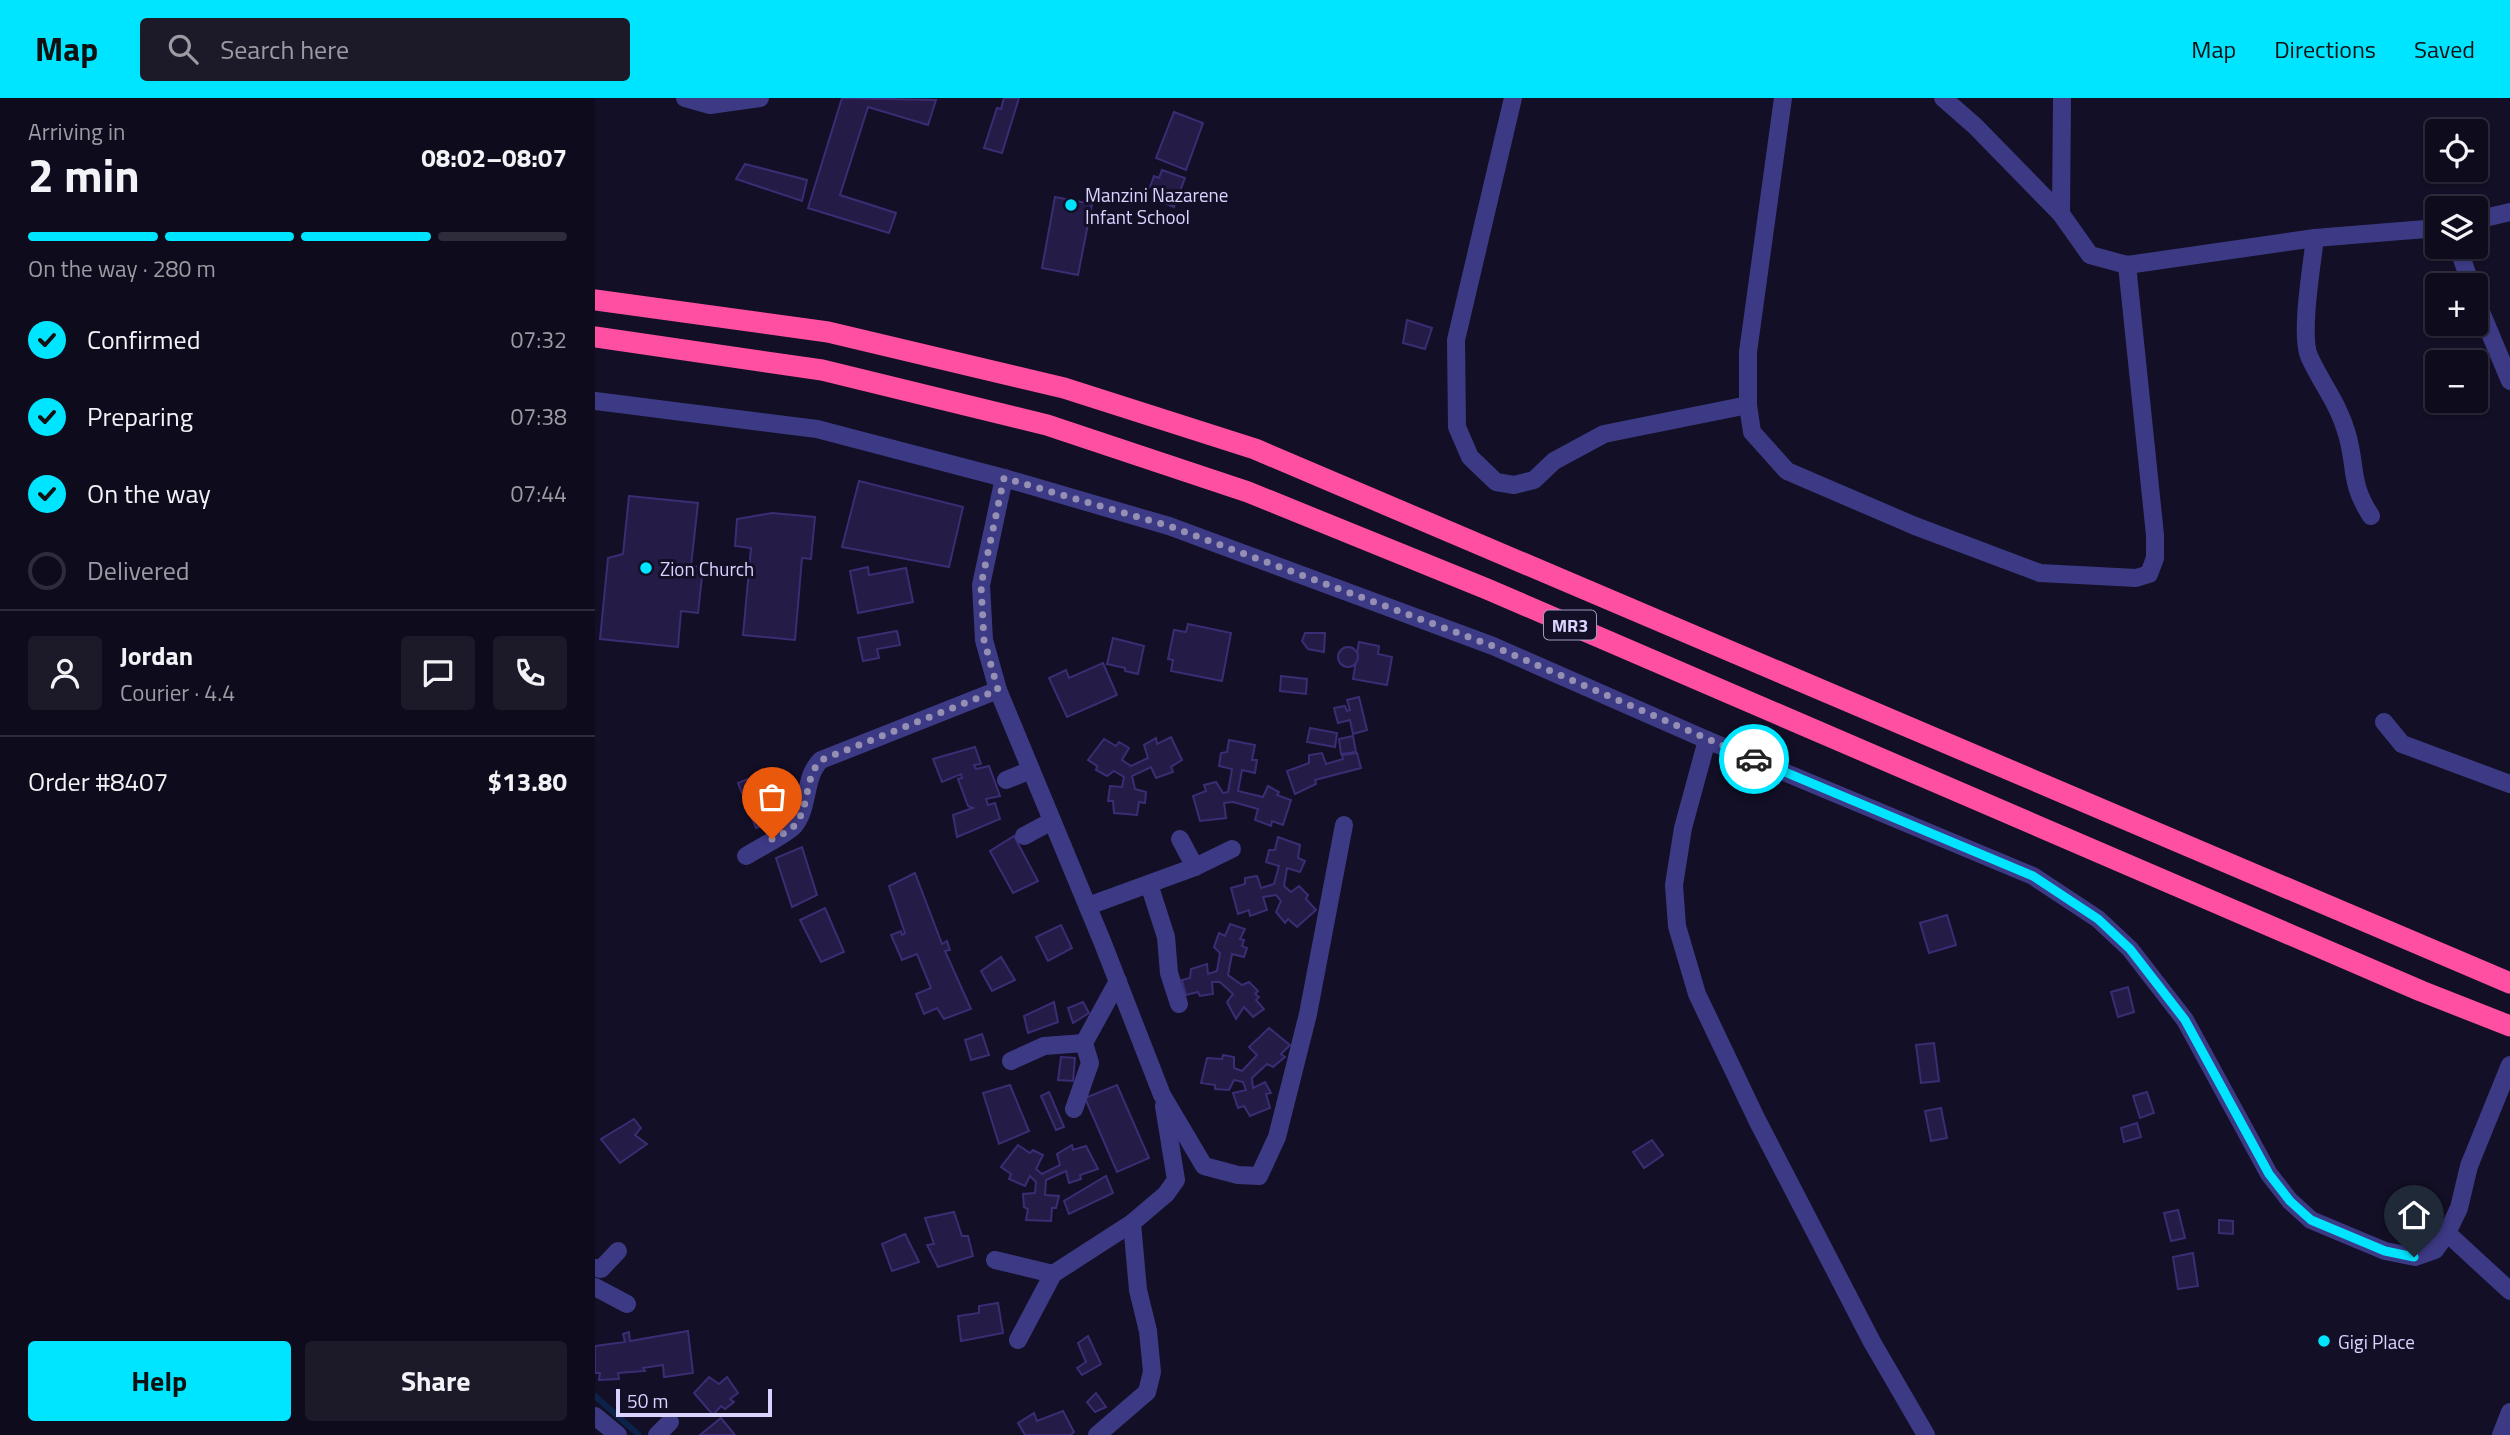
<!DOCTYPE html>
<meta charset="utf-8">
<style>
:root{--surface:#0e0b1c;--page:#1c1929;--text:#f1f3f6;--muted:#9b9ba3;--line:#2e2b3b;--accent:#00e5ff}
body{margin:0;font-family:"Titillium Web",sans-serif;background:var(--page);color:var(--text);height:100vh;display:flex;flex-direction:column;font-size:26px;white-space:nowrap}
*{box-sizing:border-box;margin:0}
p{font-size:23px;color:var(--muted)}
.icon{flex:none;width:38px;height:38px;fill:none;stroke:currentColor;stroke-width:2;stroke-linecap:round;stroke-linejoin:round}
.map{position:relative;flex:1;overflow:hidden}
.panel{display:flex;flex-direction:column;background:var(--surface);width:595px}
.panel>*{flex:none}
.buttons{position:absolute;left:1830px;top:21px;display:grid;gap:14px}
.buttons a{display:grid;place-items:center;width:63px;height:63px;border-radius:7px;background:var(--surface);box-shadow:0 2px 5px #0004,0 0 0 2px var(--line);font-size:35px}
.scale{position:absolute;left:21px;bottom:18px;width:156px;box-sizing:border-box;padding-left:7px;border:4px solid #d9d4ff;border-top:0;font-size:19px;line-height:24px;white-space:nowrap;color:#d9d4ff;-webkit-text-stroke:5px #130f26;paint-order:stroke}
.pin{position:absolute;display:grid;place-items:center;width:60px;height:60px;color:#fff;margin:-72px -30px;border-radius:50% 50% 50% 0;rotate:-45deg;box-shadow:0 0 7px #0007}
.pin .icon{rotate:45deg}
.courier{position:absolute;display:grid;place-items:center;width:70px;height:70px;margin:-35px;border:5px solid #00e5ff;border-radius:50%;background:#fff;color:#222;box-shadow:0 2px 9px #0007}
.headline em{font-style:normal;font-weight:700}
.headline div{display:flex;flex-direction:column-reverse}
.headline{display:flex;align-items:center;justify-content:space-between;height:119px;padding:0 28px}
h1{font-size:46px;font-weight:700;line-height:52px}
.bar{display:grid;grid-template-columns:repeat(4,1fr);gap:10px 7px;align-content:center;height:84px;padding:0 28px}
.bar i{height:9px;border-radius:5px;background:var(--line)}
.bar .current{background:var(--accent)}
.bar p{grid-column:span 4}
.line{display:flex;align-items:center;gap:18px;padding:0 28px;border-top:2px solid var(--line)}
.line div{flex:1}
.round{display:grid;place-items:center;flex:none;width:74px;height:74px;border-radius:7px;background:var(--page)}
ol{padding:0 28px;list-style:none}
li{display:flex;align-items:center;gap:21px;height:77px}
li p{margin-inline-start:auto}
li .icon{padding:7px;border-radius:50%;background:var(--accent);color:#111;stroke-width:4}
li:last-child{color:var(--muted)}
li i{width:38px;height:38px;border:4px solid var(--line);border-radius:50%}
.cta{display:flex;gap:14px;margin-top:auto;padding:14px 28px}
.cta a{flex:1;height:80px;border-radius:7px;background:var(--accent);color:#111;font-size:28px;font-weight:700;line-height:80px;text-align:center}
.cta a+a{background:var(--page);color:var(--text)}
header{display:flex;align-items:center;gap:42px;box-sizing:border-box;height:98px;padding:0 35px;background:var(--accent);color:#111}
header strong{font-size:33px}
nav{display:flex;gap:38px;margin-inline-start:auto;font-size:24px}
.search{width:490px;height:63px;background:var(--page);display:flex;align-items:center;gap:18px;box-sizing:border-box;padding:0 24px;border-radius:7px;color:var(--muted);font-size:26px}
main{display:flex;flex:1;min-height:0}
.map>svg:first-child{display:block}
</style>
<header>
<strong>Map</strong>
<div class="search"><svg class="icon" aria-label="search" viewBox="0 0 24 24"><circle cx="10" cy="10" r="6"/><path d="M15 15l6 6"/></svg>Search here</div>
<nav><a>Map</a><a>Directions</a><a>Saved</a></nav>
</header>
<main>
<section class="panel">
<div class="headline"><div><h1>2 min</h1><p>Arriving in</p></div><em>08:02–08:07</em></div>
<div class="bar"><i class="current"></i><i class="current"></i><i class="current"></i><i></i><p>On the way · 280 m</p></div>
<ol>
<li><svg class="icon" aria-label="check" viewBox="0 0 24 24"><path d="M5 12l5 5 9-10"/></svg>Confirmed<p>07:32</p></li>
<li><svg class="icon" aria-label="check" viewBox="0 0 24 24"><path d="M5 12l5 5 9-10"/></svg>Preparing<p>07:38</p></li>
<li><svg class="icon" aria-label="check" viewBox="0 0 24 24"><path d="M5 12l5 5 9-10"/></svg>On the way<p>07:44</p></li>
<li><i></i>Delivered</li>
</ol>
<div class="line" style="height:126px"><a class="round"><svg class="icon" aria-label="person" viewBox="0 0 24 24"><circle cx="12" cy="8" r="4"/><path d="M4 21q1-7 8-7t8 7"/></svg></a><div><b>Jordan</b><p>Courier · 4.4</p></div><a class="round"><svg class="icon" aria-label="chat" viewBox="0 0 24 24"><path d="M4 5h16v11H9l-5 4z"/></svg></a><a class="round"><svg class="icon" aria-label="phone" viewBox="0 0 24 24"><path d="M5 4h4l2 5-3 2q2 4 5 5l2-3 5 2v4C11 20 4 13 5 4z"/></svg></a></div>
<div class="line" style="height:91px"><div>Order #8407</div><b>$13.80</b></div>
<div class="cta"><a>Help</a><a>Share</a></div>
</section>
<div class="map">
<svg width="1915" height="1337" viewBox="0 0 1915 1337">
<rect width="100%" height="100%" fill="#130f26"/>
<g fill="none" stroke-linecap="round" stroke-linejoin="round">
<!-- stream -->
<path stroke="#0c2248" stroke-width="6" d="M0 1298 43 1336"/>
</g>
<!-- building -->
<g fill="#241b47" stroke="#3b2d73" stroke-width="2">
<path d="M247 0 341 2 333 27 273 9 245 97 301 115 294 135 213 110Z"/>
<path d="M409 0H424L407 55 389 50 402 10 406 11Z"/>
<path d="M579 14 608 25 591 72 561 60Z"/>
<path d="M150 66 212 82 207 103 141 81Z"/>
<path d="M567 72 590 80 579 109 558 101 562 91 555 89 559 78 564 80Z"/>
<path d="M460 99 497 106 483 177 447 170Z"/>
<path d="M812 222 837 230 830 251 808 245Z"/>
<path d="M264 383 368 409 354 469 247 449Z"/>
<path d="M34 398 103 405 96 468 108 469 103 515 86 513 83 549 5 541 13 460 28 456Z"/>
<path d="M177 415 220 419 216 461 207 460 200 542 148 537 156 450 140 448 142 421Z"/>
<path d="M273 469 274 477 311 470 318 504 263 515 255 473Z"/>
<path d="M593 526 636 535 627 583 576 573 578 562 573 561 579 532 591 534Z"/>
<path d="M302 533 305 547 282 551 284 560 268 563 263 540Z"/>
<path d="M710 535H730L729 554 713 551 707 543Z"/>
<path d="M518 540 549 548 543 576 530 573V570L512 566Z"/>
<path d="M764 544 784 548 783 556 797 559 792 587 758 581Z"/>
<circle cx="753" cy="559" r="10"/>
<path d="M508 565 522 597 472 619 454 580 471 572 474 580Z"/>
<path d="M686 578 712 581 711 596 685 593Z"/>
<path d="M764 599 772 632 758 636 755 622 743 625 739 610 750 608 752 613 755 612 752 602Z"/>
<path d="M715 630 742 635 740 649 712 644Z"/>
<path d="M758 638 761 654 746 656 744 641Z"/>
<path d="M576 639 587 662 576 669 578 674 561 680 556 669 537 678 540 691 551 694 550 705 544 704 542 717 519 715 518 703H513L515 688 527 689 529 679 519 673 512 678 501 672 502 668 493 662 509 641 521 648 524 644 534 650 527 662 536 668 553 660 549 647 561 640 562 646Z"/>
<path d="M634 642 660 647 657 662H662L660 675 647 672 643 693 668 699 673 688 684 694 682 697 696 702 688 727 677 723 676 728 660 722 663 711 638 704 629 705 631 720 605 723 598 698 611 693 609 687 621 684 628 695 633 694 637 671 624 668 626 655 632 654Z"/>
<path d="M380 649 386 666 379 667 381 671 394 668 405 698 391 701 393 707 400 705 405 721 362 739 358 717 378 710 373 708 363 681 367 680 366 676 347 684 338 661Z"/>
<path d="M727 655 731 666 748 661 747 657 762 655 766 670 720 682 721 686 700 696 692 673 714 665V657Z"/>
<path d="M171 674 186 720 161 730 143 685Z"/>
<path d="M419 738 443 783 418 795 395 753Z"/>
<path d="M683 739 705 747 703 760 710 763 705 774 692 770 689 788 696 794 704 788 713 797 711 801 721 812 702 829 693 821 690 825 681 814 686 803 681 797 668 799 672 812 655 818 654 812 643 816 636 790 650 786V780L662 778 666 790 679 786 684 768 671 764 674 752H680Z"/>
<path d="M207 749 222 797 197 809 181 760Z"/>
<path d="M320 775 347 846 352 843 355 852 350 853 376 911 349 921 342 910 329 916 321 896 336 890 322 856 307 862 296 837 306 833 307 837 310 835 294 788Z"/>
<path d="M230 810 249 854 226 864 205 822Z"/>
<path d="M1352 817 1361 847 1334 855 1325 825Z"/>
<path d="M635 826 650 831 645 841 649 842 647 848 652 850 649 859 637 856 633 877 647 887 654 884 663 893 660 896 664 899 661 902 669 911 658 919 649 909 641 921 632 904 638 896 625 884H617L618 896 605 898 603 894 591 897 587 882 595 880 596 871 612 866 613 876 622 873 625 855 619 849 624 835 630 838Z"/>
<path d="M466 827 477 850 453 863 441 839Z"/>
<path d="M406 859 420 882 397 893 386 873Z"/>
<path d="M1533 889 1539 914 1523 919 1516 894Z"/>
<path d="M459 904 463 924 433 935 429 918Z"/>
<path d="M488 904 494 915 478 925 473 910Z"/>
<path d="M674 930 695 947 686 956 690 959 678 969 672 966 657 980 658 990 670 984 676 995 671 996 675 1010 655 1018 649 1008 643 1010 638 995 651 992 648 984 639 982 634 992 620 991V987L606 985 612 960 627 961 628 957 639 959V970L647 973 662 957 654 949Z"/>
<path d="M387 936 394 957 376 962 370 942Z"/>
<path d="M1339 945 1344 983 1326 985 1321 947Z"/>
<path d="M466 959 480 960 478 983 463 982Z"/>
<path d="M415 987 434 1033 404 1046 388 995Z"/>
<path d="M522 987 554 1060 522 1074 490 1000Z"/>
<path d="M454 994 469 1029 461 1032 446 998Z"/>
<path d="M1552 994 1559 1015 1545 1020 1538 998Z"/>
<path d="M1346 1010 1352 1040 1336 1043 1330 1013Z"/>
<path d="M39 1021 46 1030 40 1037 52 1046 25 1065 6 1041Z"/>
<path d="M1542 1025 1546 1039 1529 1044 1526 1030Z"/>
<path d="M1057 1042 1068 1057 1049 1070 1038 1054Z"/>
<path d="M423 1047 435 1055 438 1052 448 1057 441 1071 447 1076 465 1067 462 1056 477 1047 478 1052 491 1048 503 1071 485 1077 486 1081 474 1085 471 1073 451 1082 450 1097 464 1098 461 1110H457L456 1123 431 1122 433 1111 429 1109 428 1096 440 1095 441 1084 435 1078 430 1088 414 1081 416 1076 406 1069Z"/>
<path d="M511 1078 518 1095 474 1116 469 1103Z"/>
<path d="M1583 1112 1590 1140 1576 1143 1569 1115Z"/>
<path d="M359 1114 367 1138H373L378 1158 343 1169 332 1147 339 1146 330 1120Z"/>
<path d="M1624 1122 1638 1123V1136L1624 1135Z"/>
<path d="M310 1136 324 1164 297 1173 287 1146Z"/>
<path d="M1598 1155 1603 1188 1583 1191 1578 1159Z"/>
<path d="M403 1205 408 1235 366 1243 363 1218 384 1215V1208Z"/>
<path d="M93 1233 98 1275 69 1279 68 1267 48 1270 50 1273 23 1275 24 1281 4 1282 5 1275H0V1248L30 1244 28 1236 34 1234 35 1243Z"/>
<path d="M493 1238 506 1266 487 1277 482 1270 491 1264 483 1245Z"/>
<path d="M114 1279 124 1286 132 1279 143 1295 135 1301 139 1304 130 1311 126 1308 118 1317 99 1295Z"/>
<path d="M501 1295 511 1309 500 1314 492 1304Z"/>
<path d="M468 1313 479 1334 476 1337H430L423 1325 439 1315 442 1323Z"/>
<path d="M126 1320 140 1337H105Z"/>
</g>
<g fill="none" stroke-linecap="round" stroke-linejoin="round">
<!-- street -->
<g stroke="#3d3a85" stroke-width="18">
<path d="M90 0 115 7 165 0"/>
<path d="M918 0 861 242 862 329 875 359 901 384 919 387 939 382 959 363 1009 336 1153 307"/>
<path d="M1188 0 1153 254V307L1157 334 1192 373 1320 428 1445 475 1541 480 1554 476 1560 460V437L1532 167"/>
<path d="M1348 0 1380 28 1466 116"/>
<path d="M1467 0 1466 116 1495 157 1532 167 1720 140 1843 130"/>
<path d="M1881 122 1915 114"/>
<path d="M1720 140C1717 166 1705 236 1714 258 1727 287 1743 304 1752 336 1762 371 1754 384 1776 418"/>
<path d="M1863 149 1876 187"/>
<path d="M1881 202 1915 283"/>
<path d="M0 303 222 331 409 380 574 428 898 548 1112 642 1438 778 1503 821 1535 851 1590 922 1674 1076 1695 1103 1716 1122 1790 1153 1820 1159 1840 1152 1852 1135 1864 1110 1874 1068 1915 967"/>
<path d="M409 380 386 487 389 542 403 592 507 843 567 997 609 1068 643 1077 664 1078 682 1039 713 916 749 727"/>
<path d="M1789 624 1807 646 1915 686"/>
<path d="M1112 642 1088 730 1079 787 1082 828 1102 896 1162 1022 1277 1244 1331 1337"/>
<path d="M411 682 436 672"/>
<path d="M429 738 457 723"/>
<path d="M585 741 600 769"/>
<path d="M151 758C162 751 192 736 199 728 215 709 208 679 226 662L403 592"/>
<path d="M554 786 571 839 574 875 584 906"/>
<path d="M493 808 600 769 637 751"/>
<path d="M416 963 449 948 489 945"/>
<path d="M479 1011 495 965 489 945 523 883"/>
<path d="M1852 1135 1915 1193"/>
<path d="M400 1162 458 1176"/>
<path d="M0 1170 6 1171 23 1153"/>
<path d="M0 1189 32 1206"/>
<path d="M423 1242 458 1176 537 1125"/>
<path d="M0 1318 23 1337"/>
<path d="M62 1337 75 1324"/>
<path d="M502 1337 552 1294 557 1274 553 1233 543 1192 537 1125 571 1096 581 1082 569 1008"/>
<path d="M1906 1337 1915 1314"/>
</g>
<!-- highway -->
<g stroke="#ff4fa3" stroke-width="21">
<path d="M0 202 233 234 469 290 660 351 1915 885"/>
<path d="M0 239 227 272 452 327 653 394 892 491 1826 893 1915 928"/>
</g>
</g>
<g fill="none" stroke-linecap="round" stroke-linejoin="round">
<!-- done -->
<path stroke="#948fb3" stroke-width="7" stroke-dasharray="0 12.6" d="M177 741C183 738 192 734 197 730 216 712 208 680 226 662L403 592 389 542 386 487 409 380 574 428 898 548 1159 661"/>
<!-- route -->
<path stroke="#00e5ff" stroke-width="9" d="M1159 661 1438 778 1503 821 1535 851 1590 922 1674 1076 1695 1103 1716 1122 1790 1153 1819 1159"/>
</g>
<!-- markers -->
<g fill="#00e5ff" stroke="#130f26" stroke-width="2.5">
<circle cx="476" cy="107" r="7"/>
<circle cx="51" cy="470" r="7"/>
<circle cx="1729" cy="1243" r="7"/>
</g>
<g text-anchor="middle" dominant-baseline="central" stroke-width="6" stroke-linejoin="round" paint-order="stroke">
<!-- shield labels -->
<rect fill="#130f26" stroke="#9e99be" stroke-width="2" x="949" y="512.5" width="52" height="29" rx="5"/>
<g font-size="18" font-weight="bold" fill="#d9d4ff">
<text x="975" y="527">MR3</text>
</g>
<!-- poi labels -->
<g font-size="19" fill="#d9d4ff" stroke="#130f26" text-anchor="start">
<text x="490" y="96">Manzini Nazarene<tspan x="490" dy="22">Infant School</tspan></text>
<text x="65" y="470">Zion Church</text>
<text x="1743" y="1243">Gigi Place</text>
</g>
</g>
</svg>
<div class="buttons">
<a><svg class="icon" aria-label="locate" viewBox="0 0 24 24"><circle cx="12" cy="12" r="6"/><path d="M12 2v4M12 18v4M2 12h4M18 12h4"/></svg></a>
<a><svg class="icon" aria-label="layers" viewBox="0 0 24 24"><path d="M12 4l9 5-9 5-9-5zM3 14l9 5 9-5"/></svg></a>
<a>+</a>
<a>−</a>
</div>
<div class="scale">50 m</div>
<div class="pin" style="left:177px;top:741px;background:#ea580c"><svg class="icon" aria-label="bag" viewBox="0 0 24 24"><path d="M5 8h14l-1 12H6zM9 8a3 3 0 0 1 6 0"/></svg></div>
<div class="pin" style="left:1819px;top:1159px;background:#1f2937"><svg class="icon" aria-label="home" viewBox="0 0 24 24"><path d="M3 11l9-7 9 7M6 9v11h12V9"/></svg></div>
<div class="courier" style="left:1159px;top:661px"><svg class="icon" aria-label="car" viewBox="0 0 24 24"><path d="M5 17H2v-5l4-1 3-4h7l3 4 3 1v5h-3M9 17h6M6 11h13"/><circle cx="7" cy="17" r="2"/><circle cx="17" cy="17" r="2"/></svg></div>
</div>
</main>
